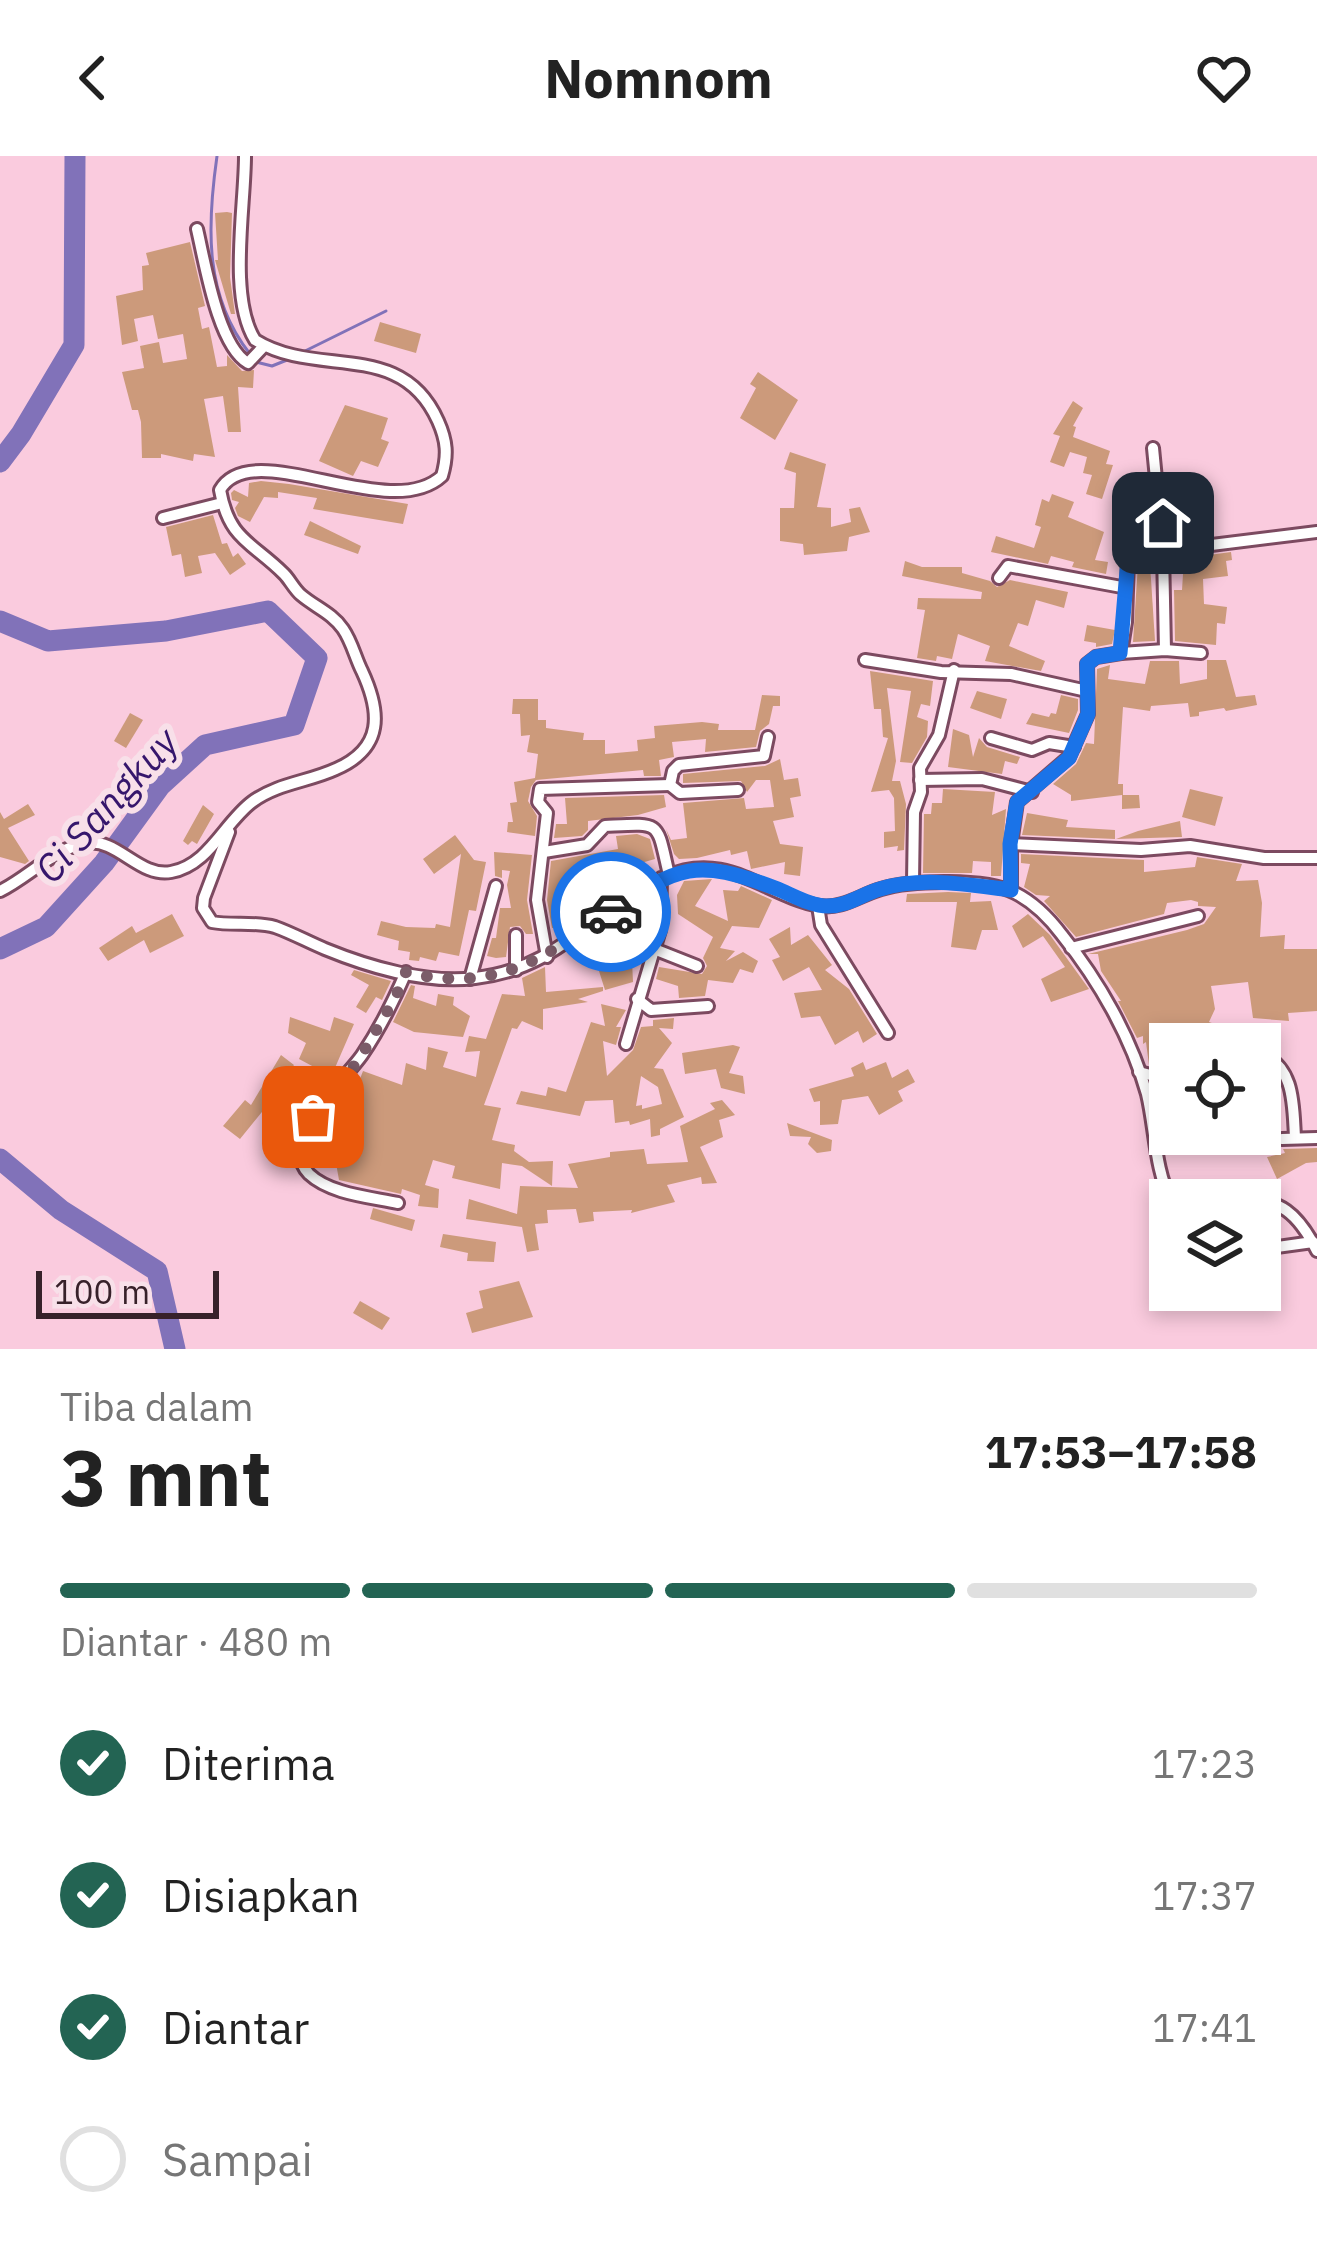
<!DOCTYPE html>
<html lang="id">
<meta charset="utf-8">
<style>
:root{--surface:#fff;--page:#f6f6f6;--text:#222;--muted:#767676;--line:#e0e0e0;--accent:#236453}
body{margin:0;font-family:"IBM Plex Sans",sans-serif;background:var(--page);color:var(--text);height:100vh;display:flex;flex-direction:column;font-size:45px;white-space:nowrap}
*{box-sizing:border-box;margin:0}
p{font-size:39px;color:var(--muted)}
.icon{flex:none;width:66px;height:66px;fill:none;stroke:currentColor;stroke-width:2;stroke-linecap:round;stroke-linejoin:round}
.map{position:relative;height:1193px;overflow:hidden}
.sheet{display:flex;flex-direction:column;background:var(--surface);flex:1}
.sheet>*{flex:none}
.buttons{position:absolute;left:1149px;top:867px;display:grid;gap:24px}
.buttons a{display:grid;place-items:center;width:132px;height:132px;border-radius:0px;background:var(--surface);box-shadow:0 6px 18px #0003;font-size:60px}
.scale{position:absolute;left:36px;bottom:30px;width:183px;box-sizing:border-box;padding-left:12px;border:6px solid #37212a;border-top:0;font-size:33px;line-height:42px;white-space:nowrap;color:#37212a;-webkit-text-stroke:9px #f8e0e9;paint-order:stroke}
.pin{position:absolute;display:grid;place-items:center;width:102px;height:102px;color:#fff;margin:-51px;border-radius:24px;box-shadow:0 6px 18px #0006}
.courier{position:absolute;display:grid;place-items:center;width:120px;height:120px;margin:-60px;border:9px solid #1a73e8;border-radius:50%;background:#fff;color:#222;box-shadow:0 3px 15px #0007}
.overview em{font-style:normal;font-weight:700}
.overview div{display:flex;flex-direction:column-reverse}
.overview{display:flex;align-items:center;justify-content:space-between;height:204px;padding:0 60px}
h1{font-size:78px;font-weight:700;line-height:90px}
.bar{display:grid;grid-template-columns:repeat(4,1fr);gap:18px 12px;align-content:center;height:144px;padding:0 60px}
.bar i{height:15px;border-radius:9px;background:var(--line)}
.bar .selected{background:var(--accent)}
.bar p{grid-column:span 4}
ol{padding:0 60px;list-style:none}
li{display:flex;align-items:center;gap:36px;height:132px}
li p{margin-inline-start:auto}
li .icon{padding:12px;border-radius:50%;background:var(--accent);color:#fff;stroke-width:4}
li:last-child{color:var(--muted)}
li i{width:66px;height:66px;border:6px solid var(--line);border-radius:50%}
header{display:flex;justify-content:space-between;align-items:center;height:156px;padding:0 60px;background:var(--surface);font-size:54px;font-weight:700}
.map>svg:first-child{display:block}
</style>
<header><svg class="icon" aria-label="back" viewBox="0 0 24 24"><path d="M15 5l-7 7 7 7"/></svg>Nomnom<svg class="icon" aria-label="heart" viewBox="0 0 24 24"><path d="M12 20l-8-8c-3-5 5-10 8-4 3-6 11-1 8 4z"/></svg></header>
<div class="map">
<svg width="1317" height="1193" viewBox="0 0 1317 1193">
<rect width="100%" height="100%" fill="#facbde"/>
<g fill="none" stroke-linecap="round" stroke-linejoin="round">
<!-- stream -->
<g stroke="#8172b9" stroke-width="3">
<path d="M217 0C207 70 204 140 250 198"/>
<path d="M301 197 386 155"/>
<path d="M256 206 272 210 292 202"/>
</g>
<!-- river -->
<g stroke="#8172b9" stroke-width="21">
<path d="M0 306 21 278 74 189 75 0"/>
<path d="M0 465 48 485 166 475 268 455 317 502 294 569 205 589 160 630 104 707 46 771 0 793"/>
<path d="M0 1003 61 1054 157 1115 175 1193"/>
</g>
</g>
<!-- building -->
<g fill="#cc9a7b" fill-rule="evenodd">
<path d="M227 56 232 57 230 121 235 158H231L215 104H218L215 57Z"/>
<path d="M190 86 205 150 198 152 202 173 209 171 217 211 227 210V199L242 215 254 214 253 232 238 231 241 276H228L223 240 204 243 215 301 194 298 193 305 161 298V302H142L141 266 138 254H132L122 216 144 212 140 190 159 186 163 207 187 203 183 178 158 183 153 159 134 163 138 185 122 189 116 140 143 134 142 110 149 109 146 97Z"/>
<path d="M380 166 421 178 416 197 374 185Z"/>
<path d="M758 216 798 244 775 284 740 262 756 232 750 228Z"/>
<path d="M1073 245 1083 252 1073 270 1076 271 1073 281 1110 295 1106 308 1113 309 1102 343 1086 338 1092 319 1083 317 1087 301 1070 296 1064 311 1050 306 1060 280 1053 278Z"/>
<path d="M345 249 388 262 381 283 389 286 378 311 361 305 353 320 319 305Z"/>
<path d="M790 296 826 308 817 351 831 352V371L851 366 849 353 860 351 870 376 849 381 847 395 804 399 803 388 780 385V352H794L796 317 784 313Z"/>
<path d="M261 325 289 328 408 348 403 368 313 353 317 342 278 336V342L264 341 250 366 238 360 235 352 239 346 232 344 231 337 234 334 248 341 249 327Z"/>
<path d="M1052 338 1074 346 1068 361 1104 376 1095 404 1108 406 1106 418 1072 411 1074 406 1051 400 1048 408 991 396 996 380 1034 392 1041 371 1035 369 1042 343 1049 346Z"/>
<path d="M213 359 222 388 227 387 233 401 238 397 246 408 230 419 215 397 198 400 202 417 185 421 181 398 172 400 166 371Z"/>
<path d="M310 365 361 390 358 398 304 379Z"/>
<path d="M1231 396 1232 404 1226 405 1228 420 1203 423 1204 448 1227 451 1225 468 1217 467 1216 489 1175 485 1174 434H1182L1184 402 1210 403 1209 399Z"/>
<path d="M905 405 922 411H962V417L990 425 997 431 1010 424 1068 436 1064 452 1036 444 1028 470 1018 467 1009 490 1045 505 1041 515 985 505 990 490 958 478 952 503 937 500 936 505 917 502 925 454 917 453 918 442 981 443 982 436 902 420Z"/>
<path d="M1138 408H1150L1155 485 1133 486Z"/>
<path d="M1087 469 1115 474 1112 488 1096 491V487L1084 485Z"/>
<path d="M1207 504H1226L1236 541 1255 539 1257 549 1226 555 1224 552 1199 556V560L1190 561 1188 547 1151 550 1150 555 1123 551 1118 628H1123V639H1139L1140 652 1122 653V639L1071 645V639L1053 628 1076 608 1086 587 1094 588 1097 513 1110 509 1108 523 1145 528 1150 505H1179L1180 528 1207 523Z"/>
<path d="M870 515 933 525 930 550 921 548 917 561 928 565 927 581 912 607 900 606 911 535 887 532 896 605 892 625H900L906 648 904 694 897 695 898 690 884 692V676L895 675 894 642 889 634 871 636 888 582 883 581 881 553H874Z"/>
<path d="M977 535 1007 543 1001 563 970 552Z"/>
<path d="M762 539 780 540V550H773L769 568 760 575 756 591 705 596 706 583 672 586 674 601 659 604 661 620H644L643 614 536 624 531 631 528 645 537 660 535 680 507 676 508 666H513L510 647 517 646 514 626 535 622 538 598 527 596 530 579 521 580 520 558H512L513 543H538V564H546V572L584 577 583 584H605V598L638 595 637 584 655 582 654 570 702 566 719 568 718 574H755Z"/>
<path d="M1061 539 1078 543V554L1069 577 1026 568 1032 557 1049 561 1051 557 1056 558Z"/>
<path d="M130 557 143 564 126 592 114 585Z"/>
<path d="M953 573 969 579 973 601 979 582 987 591 1020 601 1017 608 1005 605 1002 618 948 611Z"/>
<path d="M780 603 784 624 798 622 801 640 790 642 794 661 773 665 780 688 803 691 800 720 784 718 785 706 751 713 747 695 731 699 730 694 697 702 679 703 674 698 666 673 671 684 687 682 683 647 744 642 746 653 774 651 770 624H756L747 636 741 625 683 627V618L765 610Z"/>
<path d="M943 633 995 636 992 659 1006 653 1001 720H991V706L973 705 972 717H923L924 658H931L932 647H942Z"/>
<path d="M1190 633 1223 641 1215 670 1182 661Z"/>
<path d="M664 639 666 651 638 659 588 665V674L582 680 554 682 556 668H567L565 642Z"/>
<path d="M28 648 35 659 8 672 29 705 25 708 0 701V656L4 663Z"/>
<path d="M203 649 214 658 197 688 192 685 188 689 183 685Z"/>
<path d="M1027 657 1068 664 1066 671 1115 674V683L1022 679Z"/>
<path d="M1180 665 1182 681 1116 683 1138 675Z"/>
<path d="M637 678 650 683 655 703 634 709 636 720 558 735 565 770 552 772 547 744 551 705 618 693 616 680Z"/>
<path d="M455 679 474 704 486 706 476 755 469 754 459 800 439 796 436 805 420 801 419 805 409 804 410 796 398 794 399 785 377 779 381 765 406 771 435 772 436 768 450 771 461 698 434 718 423 703Z"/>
<path d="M494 696 532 699 527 744 533 778H526L520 770 510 771 506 801 496 802 487 800 492 782H496L500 752H511L507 729 510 715 502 714V722L495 720Z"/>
<path d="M1021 698 1144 704V716L1195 711 1197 701 1242 708 1236 725 1258 724 1262 747 1260 781 1285 779 1284 793H1317V855L1288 857 1289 865 1253 862 1248 826 1211 830 1215 853 1209 866 1232 874 1233 888H1170V908H1160V911L1149 909 1146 886 1143 888V880L1137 882 1118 845H1121L1101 815 1098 798H1088L1187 774 1204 768 1216 751 1198 750V746L1191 744 1167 747 1164 758 1076 781 1044 745 1050 740 1036 739 1024 731 1030 708 1021 707Z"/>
<path d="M712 723 695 750 728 765 723 734 738 735 741 730 772 744 759 772 732 770 720 792 735 795 726 805 743 796 758 805 753 817 740 813 733 827 708 824 705 840 679 842 678 830 656 823 659 811 702 818 707 810 703 802 713 781 678 758 677 739 684 725Z"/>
<path d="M948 736 971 737 970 746 991 745 998 774H982L976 794 951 791 957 746H906L907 738Z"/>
<path d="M651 739 650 765 643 766 647 777 622 786 632 805 633 826 605 834 599 815 616 810 600 779 618 771 614 762 627 753 645 751 643 743Z"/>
<path d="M172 758 184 780 150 797 144 784 108 805 99 792 132 770 136 777Z"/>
<path d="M1028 758 1050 779 1089 833 1051 846 1041 823 1065 811 1043 780 1023 792 1012 770Z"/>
<path d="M790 771 791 789 808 779 832 809 825 814 849 833 877 878 863 887 858 875 835 889 820 860 801 862 794 837 822 834 809 811 783 825 772 804 780 801 769 783Z"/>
<path d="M545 811 546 836 603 831V835L578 843 588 846 543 853V874L522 865 517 873 512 872 484 949 501 952 492 984 515 989 514 995 529 1006 553 1005 552 1030 522 1010 502 1007 500 1033 452 1022 455 1010 433 1004 425 1029 439 1033 438 1052 418 1050 420 1039 402 1033 401 1038 339 1024 334 996 348 964 327 958 346 934 355 936 363 915 402 929 406 907 426 914 428 891 448 896 443 911 476 921 480 895 465 896 469 880 486 883 502 838 525 840 522 822Z"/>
<path d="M354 814 391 825 382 844 376 841 366 857 356 851 369 829 351 819Z"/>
<path d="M411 829 415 830 413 842 436 850 438 838 454 841 453 849 470 860 463 881 414 876 393 866Z"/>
<path d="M601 848 626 854 616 871H621L616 889 603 885 607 920 633 894 641 871 653 870V864L674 862 673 873 659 872 672 887 654 912 663 913 684 961 660 973V979L651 981 650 963 630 969 629 965 615 967 613 944 585 945 580 960 516 948 521 935 546 940 548 931 566 936 591 866 605 870ZM641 920 658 931 662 948 642 953V949L636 950Z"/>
<path d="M290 861 330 875 334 861 354 868 331 921 297 969 266 951 240 983 223 970 245 944 251 949 281 899 294 909 285 922 303 933 314 911 299 903 306 887 288 877Z"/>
<path d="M733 889 740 891 729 917 743 920 745 938 721 932 716 913 685 918 682 897Z"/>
<path d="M863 906 866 914 886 906 892 922 908 913 915 926 898 935 903 945 879 959 868 940 842 944 838 968 820 969V945L814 946 809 933 854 920 851 912Z"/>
<path d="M722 944 735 959 719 964 723 981 700 991 717 1027 702 1028 701 1021 667 1029 675 1046 631 1057 632 1054 593 1056 594 1065 579 1067 576 1053 547 1054 548 1067 535 1068 539 1094 527 1096 522 1071 466 1063 469 1043 517 1058 520 1030 578 1032 568 1008 610 1001V996L644 993 647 1008 688 1006 680 970 715 953 710 947Z"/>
<path d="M787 967 832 984 831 995 817 997 808 988 811 981 790 980Z"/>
<path d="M1317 992V1006L1306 1007 1277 1023 1267 1001 1285 997 1283 993Z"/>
<path d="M373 1052 415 1064 412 1075 370 1063Z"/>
<path d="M443 1078 496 1086 494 1106 467 1105 468 1097 440 1091Z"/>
<path d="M519 1125 533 1161 472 1177 466 1157 483 1152 479 1135Z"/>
<path d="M360 1145 390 1162 382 1174 353 1157Z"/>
</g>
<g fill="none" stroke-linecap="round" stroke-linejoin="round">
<defs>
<g id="street">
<path d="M197 73C205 107 218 190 248 207L264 190"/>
<path d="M163 362 222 347"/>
<path d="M999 422 1008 410 1127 432"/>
<path d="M1165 494 1163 395 1317 376"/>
<path d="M1121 497 1165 494 1201 497"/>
<path d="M865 504 941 516 1011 518 1087 535"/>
<path d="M991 582 1032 594 1049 587 1074 591"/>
<path d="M920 624 982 623 1032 636"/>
<path d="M738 634 680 637 670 629 673 615 679 609 764 600 768 581"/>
<path d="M229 676 204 742 203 752 212 766C232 770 254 765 275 771 292 777 308 786 325 793 369 811 427 828 475 822 561 813 594 751 665 721 727 693 765 740 820 750 843 753 860 739 881 733 911 724 986 722 1015 737 1033 746 1050 763 1062 779 1099 825 1131 881 1147 938 1155 971 1155 1015 1171 1044"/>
<path d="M1011 688 1141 694 1190 690 1264 702H1317"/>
<path d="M544 696 587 689 605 670C663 667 656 664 669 719"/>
<path d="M913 726 914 656 921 636 920 612 939 579 954 514"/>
<path d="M1011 734V688L1017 646 1069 601 1088 558 1087 508 1096 501 1121 497 1126 466 1128 403 1135 397 1163 395 1153 292"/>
<path d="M0 735C29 721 54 692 87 687 117 682 140 722 171 716 209 709 224 667 252 646 278 627 308 626 336 613 384 592 381 556 362 515 355 501 352 486 343 473 332 457 315 451 301 439 294 433 290 424 284 418 252 386 229 384 220 334 252 278 389 369 442 320 448 299 447 285 438 265 401 182 317 223 255 184 228 141 245 51 245 0"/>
<path d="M818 750 821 769 888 877"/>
<path d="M516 779V814"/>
<path d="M1071 792 1198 760"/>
<path d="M654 793 697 810"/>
<path d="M547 801 537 744 547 657 538 646 540 633 670 629"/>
<path d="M470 823 496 730"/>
<path d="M637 843 651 854 708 850"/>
<path d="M626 888 660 774 661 722"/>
<path d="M1260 897C1295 911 1293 949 1295 981"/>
<path d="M1139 916 1170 924"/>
<path d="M1282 983 1317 982"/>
<path d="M1237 1044C1280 1040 1299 1059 1317 1095"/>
<path d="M398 1047C370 1041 330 1038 309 1018 276 984 344 925 362 899 379 874 394 844 406 816"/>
<path d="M1263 1093 1313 1086"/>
</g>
</defs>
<!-- street casing -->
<use href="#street" stroke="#7c4a60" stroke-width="16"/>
<!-- street -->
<use href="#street" stroke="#fff" stroke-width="10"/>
</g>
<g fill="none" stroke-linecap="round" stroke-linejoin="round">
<!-- done -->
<path stroke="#7b5c69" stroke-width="12" stroke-dasharray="0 21.6" d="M313 961 359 904 396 840 406 816C493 838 543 803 611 756"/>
<!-- route -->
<path stroke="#1a73e8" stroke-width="15" d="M611 756C679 709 696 702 775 732 791 738 810 750 828 750 848 750 862 738 880 733 922 720 969 729 1011 734L1010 688 1017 646 1069 602 1088 558 1087 508 1096 501 1120 497 1128 403 1135 397 1163 395V367"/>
</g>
<g text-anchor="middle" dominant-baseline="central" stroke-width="12" stroke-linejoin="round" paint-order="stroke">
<!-- water labels -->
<g font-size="39" font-style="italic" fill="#35166c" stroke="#f8e0e9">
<text transform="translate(106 649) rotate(-48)">Ci Sangkuy</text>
</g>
</g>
</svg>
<div class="buttons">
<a><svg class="icon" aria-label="locate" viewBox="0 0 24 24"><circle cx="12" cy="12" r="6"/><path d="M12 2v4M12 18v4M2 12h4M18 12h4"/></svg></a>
<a><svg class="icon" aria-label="layers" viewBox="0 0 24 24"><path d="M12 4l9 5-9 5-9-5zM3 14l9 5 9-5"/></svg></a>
</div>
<div class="scale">100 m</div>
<div class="pin" style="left:313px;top:961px;background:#ea580c"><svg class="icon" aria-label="bag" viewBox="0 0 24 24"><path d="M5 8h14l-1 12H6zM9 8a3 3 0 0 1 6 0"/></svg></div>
<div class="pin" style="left:1163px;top:367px;background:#1f2937"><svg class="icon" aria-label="home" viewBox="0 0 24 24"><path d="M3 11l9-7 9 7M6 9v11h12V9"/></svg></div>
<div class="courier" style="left:611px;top:756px"><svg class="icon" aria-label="car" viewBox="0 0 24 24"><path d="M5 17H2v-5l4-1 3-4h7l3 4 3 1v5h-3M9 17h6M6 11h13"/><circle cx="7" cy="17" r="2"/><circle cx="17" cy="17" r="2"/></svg></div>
</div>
<section class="sheet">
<div class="overview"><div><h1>3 mnt</h1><p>Tiba dalam</p></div><em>17:53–17:58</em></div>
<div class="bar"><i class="selected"></i><i class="selected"></i><i class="selected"></i><i></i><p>Diantar · 480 m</p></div>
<ol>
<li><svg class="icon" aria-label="check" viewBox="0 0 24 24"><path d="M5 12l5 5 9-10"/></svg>Diterima<p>17:23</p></li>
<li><svg class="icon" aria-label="check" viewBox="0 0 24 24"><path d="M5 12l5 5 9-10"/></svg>Disiapkan<p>17:37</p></li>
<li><svg class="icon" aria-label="check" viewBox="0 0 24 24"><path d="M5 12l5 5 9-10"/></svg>Diantar<p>17:41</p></li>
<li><i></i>Sampai</li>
</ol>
</section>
